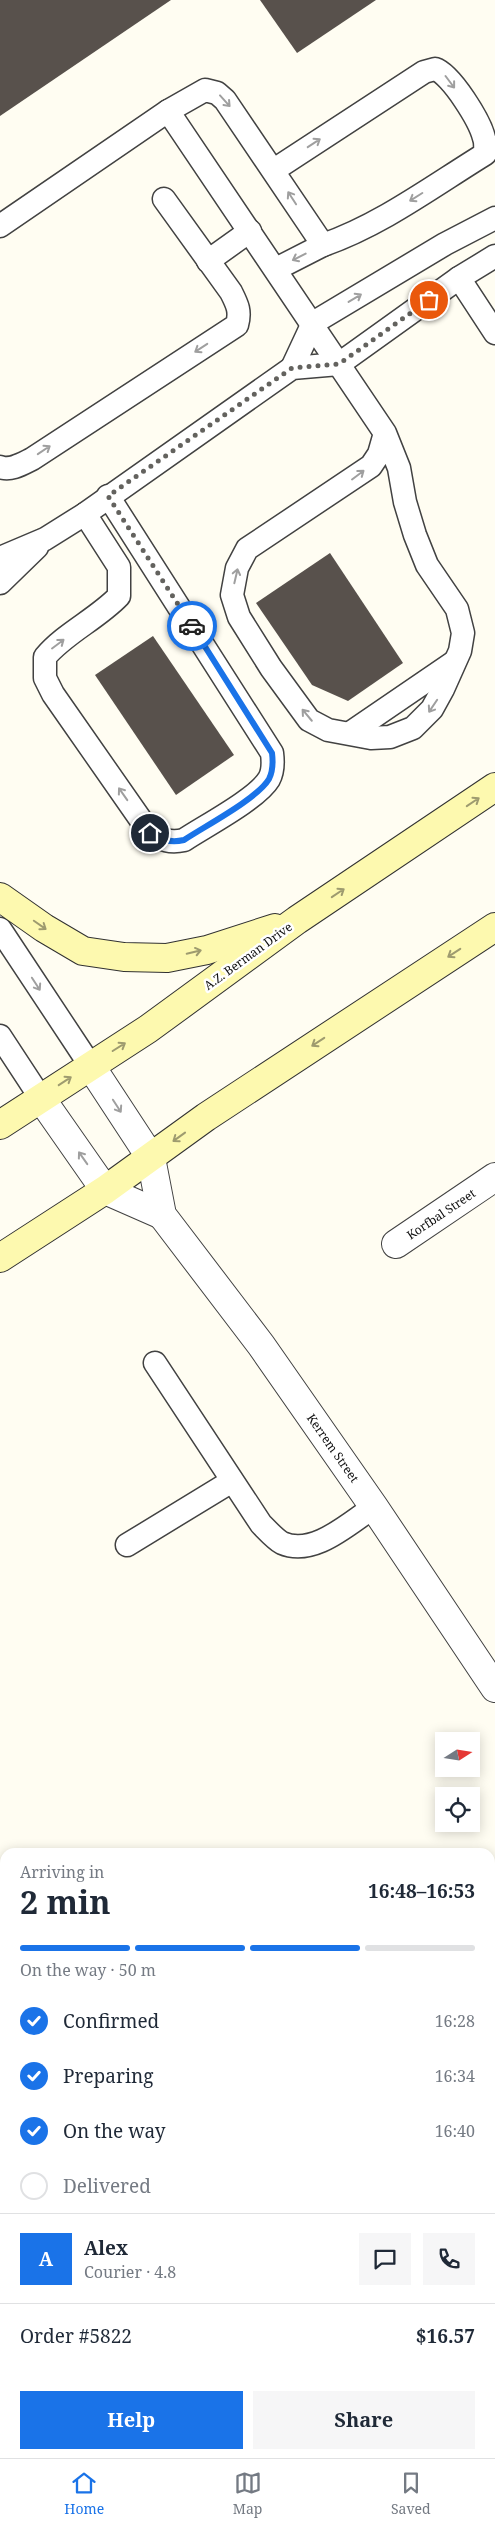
<!DOCTYPE html>
<meta charset="utf-8">
<style>
:root{--surface:#fff;--page:#f6f6f7;--text:#1f2937;--muted:#747a83;--line:#e0e1e3;--accent:#1a73e8}
body{margin:0;font-family:"Noto Serif",serif;background:var(--page);color:var(--text);height:100vh;display:flex;flex-direction:column;font-size:19px;white-space:nowrap}
*{box-sizing:border-box;margin:0}
p{font-size:16px;color:var(--muted)}
.icon{flex:none;width:28px;height:28px;fill:none;stroke:currentColor;stroke-width:2;stroke-linecap:round;stroke-linejoin:round}
.map{position:relative;flex:1;overflow:hidden}
.details{position:absolute;left:0px;top:1848px;width:495px;height:611px;display:flex;flex-direction:column;background:var(--surface);border-radius:15px 15px 0 0;box-shadow:0 2px 12px #0003}
.details>*{flex:none}
.needle{width:32px;rotate:78deg}
.fabs{position:absolute;left:435px;top:1732px;display:grid;gap:10px}
.fabs a{display:grid;place-items:center;width:45px;height:45px;border-radius:0px;background:var(--surface);box-shadow:0 2px 12px #0003;font-size:25px}
.pin{position:absolute;display:grid;place-items:center;width:42px;height:42px;color:#fff;margin:-21px;border:2px solid #fff;border-radius:50%;box-shadow:0 1px 5px #0007}
.courier{position:absolute;display:grid;place-items:center;width:50px;height:50px;margin:-25px;border:4px solid #1a73e8;border-radius:50%;background:#fff;color:#222;box-shadow:0 1px 6px #0007}
.overview em{font-style:normal;font-weight:700}
.overview div{display:flex;flex-direction:column-reverse}
.overview{display:flex;align-items:center;justify-content:space-between;height:85px;padding:0 20px}
h1{font-size:32px;font-weight:700;line-height:38px}
.bar{display:grid;grid-template-columns:repeat(4,1fr);gap:8px 5px;align-content:center;height:60px;padding:0 20px}
.bar i{height:6px;border-radius:4px;background:var(--line)}
.bar .current{background:var(--accent)}
.bar p{grid-column:span 4}
.line{display:flex;align-items:center;gap:12px;padding:0 20px;border-top:1px solid var(--line)}
.line div{flex:1}
.round{display:grid;place-items:center;flex:none;width:52px;height:52px;border-radius:0px;background:var(--page)}
ol{padding:0 20px;list-style:none}
li{display:flex;align-items:center;gap:15px;height:55px}
li p{margin-inline-start:auto}
li .icon{padding:5px;border-radius:50%;background:var(--accent);color:#fff;stroke-width:4}
li:last-child{color:var(--muted)}
li i{width:28px;height:28px;border:2px solid var(--line);border-radius:50%}
.button{display:flex;gap:10px;margin-top:auto;padding:10px 20px}
.button a{flex:1;height:58px;border-radius:0px;background:var(--accent);color:#fff;font-size:20px;font-weight:700;line-height:58px;text-align:center}
.button a+a{background:var(--page);color:var(--text)}
.tab-bar{display:flex;justify-content:space-around;align-items:center;height:70px;border-top:1px solid var(--line);background:var(--surface);font-size:14px;color:var(--muted)}
.tab-bar a{display:grid;justify-items:center;gap:2px}
.tab-bar .current{color:var(--accent)}
.map>svg:first-child{display:block}
</style>
<div class="map">
<svg width="495" height="2458" viewBox="0 0 495 2458">
<rect width="100%" height="100%" fill="#fffdf2"/>
<!-- building -->
<g fill="#58514c">
<path d="M0 0H171L0 116Z"/>
<path d="M260 0H376L297 53Z"/>
<path d="M330 553 403 663 348 701 312 685 256 603Z"/>
<path d="M153 636 234 755 176 795 95 675Z"/>
</g>
<g fill="none" stroke-linecap="round" stroke-linejoin="round">
<defs>
<g id="service">
<path d="M168 111 385 433 399 468 405 502 415 535 427 565 457 609 463 633 460 651 443 689 432 709 413 728 390 737 371 738 328 730 309 720 271 668 239 617 232 595 237 568 247 549 371 466 379 454 385 433"/>
<path d="M0 226 168 111 205 90 217 93 225 100 323 245C381 225 433 186 485 154 485 148 486 143 484 138 480 121 451 74 435 69L424 72 274 170"/>
<path d="M208 261 250 231"/>
<path d="M276 269 323 245"/>
<path d="M459 278 495 333"/>
<path d="M292 368 313 323 445 244 495 218"/>
<path d="M0 467C11 471 22 464 32 459L237 325C241 311 237 304 231 292L164 199"/>
<path d="M85 514 119 567V596C97 619 65 633 45 657V678L53 694 150 833C162 840 170 843 184 840 205 826 257 799 269 779 273 772 273 761 272 753L108 496"/>
<path d="M0 558 45 539 85 514 292 368 339 364 459 278 495 256"/>
<path d="M0 583 37 547"/>
<path d="M350 733 454 662"/>
<path d="M0 929 90 1065"/>
<path d="M0 1036 40 1097"/>
<path d="M155 1363 261 1524C267 1530 275 1539 282 1543 314 1557 349 1523 374 1507"/>
<path d="M127 1545 232 1481"/>
</g>
<g id="minor">
<path d="M90 1065 151 1158 162 1215 261 1345 374 1507 495 1688"/>
<path d="M40 1097 105 1190 162 1215"/>
<path d="M396 1244 495 1177"/>
<path d="M490 2063 495 2060"/>
<path d="M420 2454 423 2458"/>
<path d="M123 2458 126 2454"/>
</g>
<g id="secondary">
<path d="M0 897 44 928 83 951 124 957 167 958 207 950 275 928"/>
<path d="M0 1125 148 1029 297 920 495 787"/>
<path d="M0 1258 105 1190 206 1117 495 927"/>
</g>
</defs>
<!-- service casing -->
<use href="#service" stroke="#424242" stroke-width="25"/>
<!-- minor casing -->
<use href="#minor" stroke="#424242" stroke-width="30"/>
<!-- secondary casing -->
<use href="#secondary" stroke="#313131" stroke-width="30"/>
<!-- service -->
<use href="#service" stroke="#fff" stroke-width="22"/>
<!-- minor -->
<use href="#minor" stroke="#fff" stroke-width="28"/>
<!-- secondary -->
<use href="#secondary" stroke="#fdf9af" stroke-width="28"/>
</g>
<!-- one-way arrows -->
<defs><path id="oneway-shaft" d="M-6 0H5M1.5-3L5.5 0L1.5 3" fill="none" stroke-width="1.6" stroke-linecap="round" stroke-linejoin="round" transform="scale(1.25)"/></defs>
<g stroke="#9f9f9f">
<use href="#oneway-shaft" transform="translate(450 82) rotate(53)"/>
<use href="#oneway-shaft" transform="translate(225 101) rotate(48)"/>
<use href="#oneway-shaft" transform="translate(314 143) rotate(-33)"/>
<use href="#oneway-shaft" transform="translate(416 197) rotate(148)"/>
<use href="#oneway-shaft" transform="translate(292 198) rotate(-123)"/>
<use href="#oneway-shaft" transform="translate(299 257) rotate(153)"/>
<use href="#oneway-shaft" transform="translate(355 298) rotate(-31)"/>
<use href="#oneway-shaft" transform="translate(201 348) rotate(147)"/>
<use href="#oneway-shaft" transform="translate(44 450) rotate(-34)"/>
<use href="#oneway-shaft" transform="translate(358 475) rotate(-37)"/>
<use href="#oneway-shaft" transform="translate(236 576) rotate(-77)"/>
<use href="#oneway-shaft" transform="translate(58 644) rotate(-37)"/>
<use href="#oneway-shaft" transform="translate(433 706) rotate(124)"/>
<use href="#oneway-shaft" transform="translate(307 715) rotate(-130)"/>
<use href="#oneway-shaft" transform="translate(123 794) rotate(-125)"/>
<use href="#oneway-shaft" transform="translate(36 984) rotate(57)"/>
<use href="#oneway-shaft" transform="translate(117 1106) rotate(57)"/>
<use href="#oneway-shaft" transform="translate(83 1158) rotate(-125)"/>
</g>
<g stroke="#9e9b6f">
<use href="#oneway-shaft" transform="translate(473 802) rotate(-34)"/>
<use href="#oneway-shaft" transform="translate(338 893) rotate(-34)"/>
<use href="#oneway-shaft" transform="translate(40 925) rotate(35)"/>
<use href="#oneway-shaft" transform="translate(194 952) rotate(-13)"/>
<use href="#oneway-shaft" transform="translate(454 953) rotate(147)"/>
<use href="#oneway-shaft" transform="translate(318 1042) rotate(147)"/>
<use href="#oneway-shaft" transform="translate(119 1047) rotate(-32)"/>
<use href="#oneway-shaft" transform="translate(65 1081) rotate(-33)"/>
<use href="#oneway-shaft" transform="translate(179 1137) rotate(144)"/>
</g>
<g fill="none" stroke-linecap="round" stroke-linejoin="round">
<!-- done -->
<path stroke="#63625e" stroke-width="5" stroke-dasharray="0 9" d="M192 626 108 496 292 368 339 364 429 300"/>
<!-- route -->
<path stroke="#1a73e8" stroke-width="6" d="M150 833C162 840 170 843 184 840 205 826 257 799 269 779 273 771 273 761 272 753L192 626"/>
</g>
<g text-anchor="middle" dominant-baseline="central" stroke-width="5" stroke-linejoin="round" paint-order="stroke">
<!-- street labels -->
<g font-size="12" fill="#0f0f0f" stroke="#fff">
<text transform="translate(248 956) rotate(-36)">A.Z. Berman Drive</text>
<text transform="translate(441 1214) rotate(-34)">Korfbal Street</text>
<text transform="translate(333 1448) rotate(55)">Kerrem Street</text>
</g>
</g>
</svg>
<div class="fabs">
<a><svg class="needle" viewBox="-14 -14 28 28"><path d="M0-13l5 13h-10z" fill="#e53935"/><path d="M0 13l5-13h-10z" fill="#747a83"/></svg></a>
<a><svg class="icon" aria-label="locate" viewBox="0 0 24 24"><circle cx="12" cy="12" r="6"/><path d="M12 2v4M12 18v4M2 12h4M18 12h4"/></svg></a>
</div>
<div class="pin" style="left:429px;top:300px;background:#ea580c"><svg class="icon" aria-label="bag" viewBox="0 0 24 24"><path d="M5 8h14l-1 12H6zM9 8a3 3 0 0 1 6 0"/></svg></div>
<div class="pin" style="left:150px;top:833px;background:#1f2937"><svg class="icon" aria-label="home" viewBox="0 0 24 24"><path d="M3 11l9-7 9 7M6 9v11h12V9"/></svg></div>
<div class="courier" style="left:192px;top:626px"><svg class="icon" aria-label="car" viewBox="0 0 24 24"><path d="M5 17H2v-5l4-1 3-4h7l3 4 3 1v5h-3M9 17h6M6 11h13"/><circle cx="7" cy="17" r="2"/><circle cx="17" cy="17" r="2"/></svg></div>
<section class="details">
<div class="overview"><div><h1>2 min</h1><p>Arriving in</p></div><em>16:48–16:53</em></div>
<div class="bar"><i class="current"></i><i class="current"></i><i class="current"></i><i></i><p>On the way · 50 m</p></div>
<ol>
<li><svg class="icon" aria-label="check" viewBox="0 0 24 24"><path d="M5 12l5 5 9-10"/></svg>Confirmed<p>16:28</p></li>
<li><svg class="icon" aria-label="check" viewBox="0 0 24 24"><path d="M5 12l5 5 9-10"/></svg>Preparing<p>16:34</p></li>
<li><svg class="icon" aria-label="check" viewBox="0 0 24 24"><path d="M5 12l5 5 9-10"/></svg>On the way<p>16:40</p></li>
<li><i></i>Delivered</li>
</ol>
<div class="line" style="height:90px"><b class="round" style="background:var(--accent);color:#fff">A</b><div><b>Alex</b><p>Courier · 4.8</p></div><a class="round"><svg class="icon" aria-label="chat" viewBox="0 0 24 24"><path d="M4 5h16v11H9l-5 4z"/></svg></a><a class="round"><svg class="icon" aria-label="phone" viewBox="0 0 24 24"><path d="M5 4h4l2 5-3 2q2 4 5 5l2-3 5 2v4C11 20 4 13 5 4z"/></svg></a></div>
<div class="line" style="height:65px"><div>Order #5822</div><b>$16.57</b></div>
<div class="button"><a>Help</a><a>Share</a></div>
</section>
</div>
<nav class="tab-bar">
<a class="current"><svg class="icon" aria-label="home" viewBox="0 0 24 24"><path d="M3 11l9-7 9 7M6 9v11h12V9"/></svg>Home</a>
<a><svg class="icon" aria-label="map" viewBox="0 0 24 24"><path d="M3 6l6-2 6 2 6-2v14l-6 2-6-2-6 2zM9 4v14M15 6v14"/></svg>Map</a>
<a><svg class="icon" aria-label="saved" viewBox="0 0 24 24"><path d="M7 4h10v16l-5-4-5 4z"/></svg>Saved</a>
</nav>
